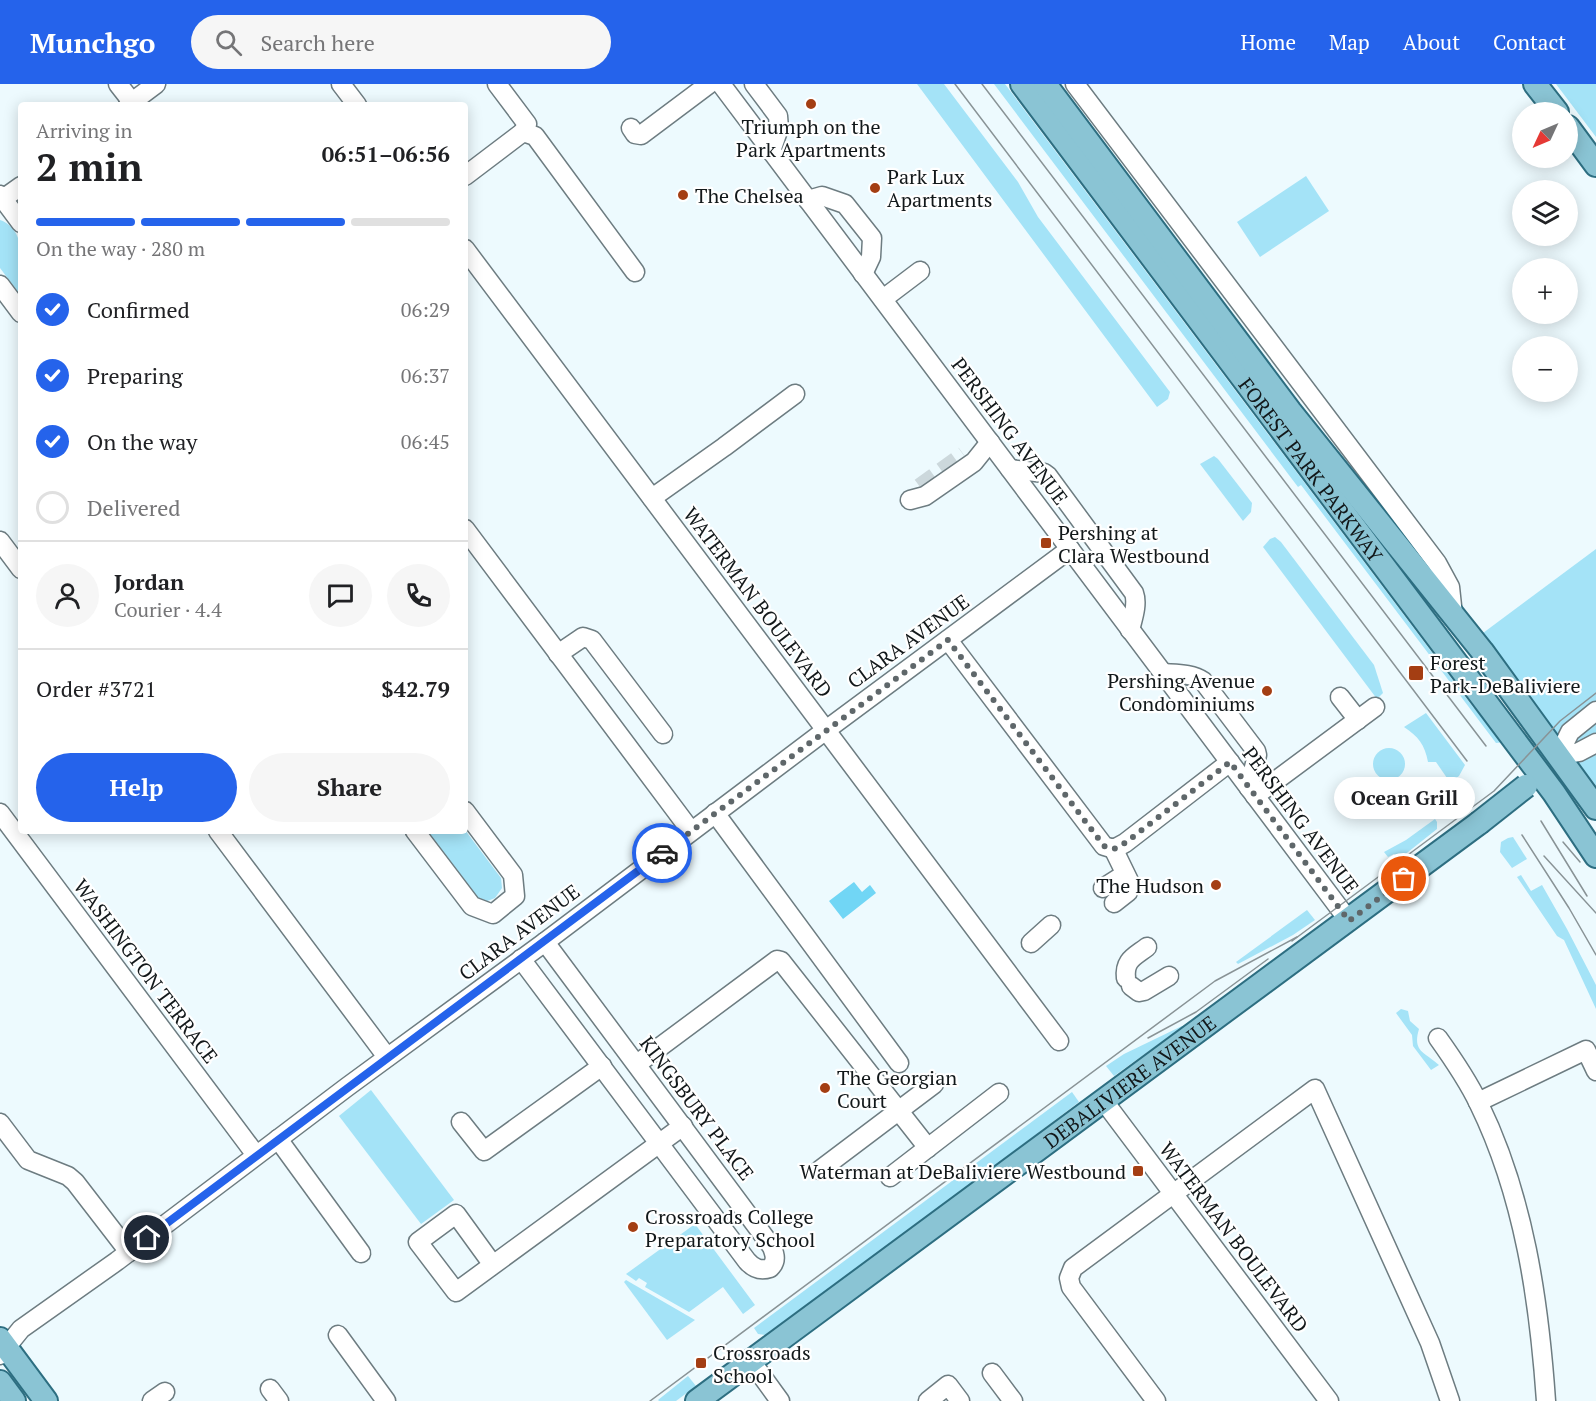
<!DOCTYPE html>
<meta charset="utf-8">
<style>
:root{--surface:#fff;--page:#f6f6f6;--text:#202124;--muted:#757577;--line:#e0e0e0;--accent:#2563eb}
body{margin:0;font-family:"PT Serif",serif;background:var(--page);color:var(--text);height:100vh;display:flex;flex-direction:column;font-size:22px;white-space:nowrap}
*{box-sizing:border-box;margin:0}
p{font-size:20px;color:var(--muted)}
.icon{flex:none;width:33px;height:33px;fill:none;stroke:currentColor;stroke-width:2;stroke-linecap:round;stroke-linejoin:round}
.map{position:relative;flex:1;overflow:hidden}
.sheet{position:absolute;left:18px;top:18px;width:450px;height:732px;display:flex;flex-direction:column;background:var(--surface);border-radius:6px;box-shadow:0 3px 15px #0003}
.sheet>*{flex:none}
.needle{width:39px;rotate:226deg}
.fabs{position:absolute;left:1512px;top:18px;display:grid;gap:12px}
.fabs a{display:grid;place-items:center;width:66px;height:66px;border-radius:50%;background:var(--surface);box-shadow:0 3px 15px #0003;font-size:30px}
.pin{position:absolute;display:grid;place-items:center;width:51px;height:51px;color:#fff;margin:-26px;border:3px solid #fff;border-radius:50%;box-shadow:0 2px 6px #0007}
.courier{position:absolute;display:grid;place-items:center;width:60px;height:60px;margin:-30px;border:4px solid #2563eb;border-radius:50%;background:#fff;color:#222;box-shadow:0 2px 8px #0007}
.bubble{position:absolute;height:42px;border-radius:21px;background:var(--surface);box-shadow:0 3px 15px #0003;font-size:20px;font-weight:600;line-height:42px;text-align:center}
.summary em{font-style:normal;font-weight:600}
.summary div{display:flex;flex-direction:column-reverse}
.summary{display:flex;align-items:center;justify-content:space-between;height:102px;padding:0 18px}
h1{font-size:39px;font-weight:600;line-height:45px}
.bar{display:grid;grid-template-columns:repeat(4,1fr);gap:9px 6px;align-content:center;height:72px;padding:0 18px}
.bar i{height:8px;border-radius:4px;background:var(--line)}
.bar .active{background:var(--accent)}
.bar p{grid-column:span 4}
.line{display:flex;align-items:center;gap:15px;padding:0 18px;border-top:2px solid var(--line)}
.line div{flex:1}
.round{display:grid;place-items:center;flex:none;width:63px;height:63px;border-radius:32px;background:var(--page)}
ol{padding:0 18px;list-style:none}
li{display:flex;align-items:center;gap:18px;height:66px}
li p{margin-inline-start:auto}
li .icon{padding:6px;border-radius:50%;background:var(--accent);color:#fff;stroke-width:4}
li:last-child{color:var(--muted)}
li i{width:33px;height:33px;border:3px solid var(--line);border-radius:50%}
.primary-button{display:flex;gap:12px;margin-top:auto;padding:12px 18px}
.primary-button a{flex:1;height:69px;border-radius:36px;background:var(--accent);color:#fff;font-size:24px;font-weight:600;line-height:69px;text-align:center}
.primary-button a+a{background:var(--page);color:var(--text)}
header{display:flex;align-items:center;gap:36px;box-sizing:border-box;height:84px;padding:0 30px;background:var(--accent);color:#fff}
header strong{font-size:28px}
nav{display:flex;gap:33px;margin-inline-start:auto;font-size:21px}
.search{width:420px;height:54px;background:var(--page);display:flex;align-items:center;gap:15px;box-sizing:border-box;padding:0 21px;border-radius:33px;color:var(--muted);font-size:22px}
.map>svg:first-child{display:block}
</style>
<header>
<strong>Munchgo</strong>
<div class="search"><svg class="icon" aria-label="search" viewBox="0 0 24 24"><circle cx="10" cy="10" r="6"/><path d="M15 15l6 6"/></svg>Search here</div>
<nav><a>Home</a><a>Map</a><a>About</a><a>Contact</a></nav>
</header>
<div class="map">
<svg width="1596" height="1317" viewBox="0 0 1596 1317">
<rect width="100%" height="100%" fill="#edfafe"/>
<!-- green -->
<g fill="#a4e3f7">
<path d="M917 0H944L1018 98 1038 133 1170 308 1168 315 1157 323Z"/>
<path d="M994 0H1005L1473 623 1495 645 1505 658 1496 659 1301 401 1298 403Z"/>
<path d="M1556 0H1596V53Z"/>
<path d="M1306 92 1329 127 1260 173 1237 138Z"/>
<path d="M0 136C29 146 21 187 21 212L0 184Z"/>
<path d="M1214 372 1218 375 1252 419 1251 428 1243 437 1200 380Z"/>
<path d="M1275 453 1281 458 1374 581 1383 609 1377 615 1263 463 1270 455Z"/>
<path d="M1596 465V702L1483 549Z"/>
<path d="M1426 629 1465 681 1459 692 1455 695 1447 694 1436 678H1428C1425 661 1418 652 1404 643Z"/>
<circle cx="1389" cy="680" r="16"/>
<path d="M1366 705C1387 723 1401 704 1416 715L1393 732 1384 720 1380 723Z"/>
<path d="M1435 735 1437 738V745L1398 776 1394 770 1388 773 1384 768 1406 756Z"/>
<path d="M465 746 501 794 502 804 495 814 485 818 477 816 425 747Z"/>
<path d="M1513 753 1527 775 1512 784 1500 768 1501 758 1508 754Z"/>
<path d="M1521 791 1531 807 1542 801 1567 845 1596 901V925L1564 856 1557 852 1517 793Z"/>
<path d="M1307 826 1315 836 1293 851 1238 880 1236 878Z"/>
<path d="M1401 925 1408 927 1410 937 1419 945C1412 968 1425 968 1439 981L1431 986 1413 962 1412 951 1396 929Z"/>
<path d="M1182 942H1184L1114 992 1106 982 1124 970Z"/>
<path d="M371 1006 454 1116 421 1140 339 1032Z"/>
<path d="M1072 1008 1079 1018 947 1118 765 1251 758 1250 754 1244Z"/>
<path d="M695 1140 755 1221 743 1230 723 1203 689 1228 645 1203 647 1199 639 1194 636 1197 626 1190Z"/>
<path d="M626 1196 695 1236 667 1256 624 1198Z"/>
<path d="M688 1292 696 1302 676 1317H659L658 1316Z"/>
</g>
<!-- water -->
<path fill="#71d6f5" d="M854 798 862 808 870 801 876 809 843 835 829 817Z"/>
<g fill="none" stroke-linecap="round" stroke-linejoin="round">
<!-- minor-tunnel -->
<path stroke="#ccd8dc" stroke-width="18" stroke-dasharray="18 9" stroke-linecap="butt" d="M920 403 964 371"/>
<defs>
<g id="minor">
<path d="M118 0 132 18"/>
<path d="M341 0 357 21"/>
<path d="M497 0 527 40 523 48"/>
<path d="M721 0 1349 837"/>
<path d="M754 0 778 32 779 44 771 67"/>
<path d="M1075 0 1437 479 1450 503 1453 531"/>
<path d="M128 21 156 0"/>
<path d="M631 44 635 50 641 51 709 0"/>
<path d="M465 92 523 48 535 52 635 188"/>
<path d="M0 111 21 139"/>
<path d="M808 116 822 112 845 120 872 154 871 173 863 190"/>
<path d="M0 117 21 102"/>
<path d="M465 165 1059 957"/>
<path d="M0 201 21 229"/>
<path d="M883 215 920 187"/>
<path d="M1010 385 1044 389 1048 392 1134 509C1138 520 1133 534 1130 546"/>
<path d="M652 414 724 363 795 310"/>
<path d="M910 416 925 412 974 378 990 358"/>
<path d="M465 445 691 747"/>
<path d="M0 457 21 485"/>
<path d="M948 556 1104 762 1114 765 1125 759 1230 678"/>
<path d="M558 570 583 553 592 556 663 650"/>
<path d="M1163 589C1175 590 1192 589 1203 597L1256 667 1257 671 1249 704"/>
<path d="M1340 613 1358 636"/>
<path d="M1558 672 1570 648 1596 627"/>
<path d="M1558 672 1579 668 1596 659"/>
<path d="M1255 712 1375 623"/>
<path d="M0 729 256 1071"/>
<path d="M715 729 899 979"/>
<path d="M218 747 387 973"/>
<path d="M415 747 472 822 493 830 515 812 513 791 465 727"/>
<path d="M1113 764 1130 799 1128 808 1114 819"/>
<path d="M1103 804 1125 790"/>
<path d="M1031 859 1051 841"/>
<path d="M521 875 747 1177C754 1185 761 1187 770 1184 777 1177 775 1171 772 1163L545 858"/>
<path d="M1126 894C1124 876 1134 873 1147 863"/>
<path d="M1131 902 1139 908 1144 907 1169 892"/>
<path d="M1438 954C1453 975 1468 997 1479 1020 1524 1112 1539 1216 1546 1317"/>
<path d="M637 980 777 876 781 877 928 1064"/>
<path d="M1103 1016 1329 1317"/>
<path d="M1478 1018 1586 966 1596 987"/>
<path d="M461 1038 484 1067 602 982"/>
<path d="M0 1039 28 1076 68 1092 75 1098 129 1168"/>
<path d="M278 1055 361 1169"/>
<path d="M820 1086 934 1000"/>
<path d="M890 1093 999 1009"/>
<path d="M493 1181 456 1130 418 1158 456 1208 683 1042"/>
<path d="M338 1251 386 1317"/>
<path d="M0 1271 21 1245 117 1177 347 1003 545 858 826 646 1070 465"/>
<path d="M751 1277 780 1317"/>
<path d="M992 1289 1013 1317"/>
<path d="M270 1305 279 1317"/>
<path d="M152 1317 165 1308"/>
<path d="M928 1317 948 1301 960 1317"/>
<path d="M1156 1317 1071 1203 1069 1194 1073 1184 1315 1005 1430 1259 1450 1317"/>
</g>
<g id="major">
<path id="s1" d="M1022 0 1554 709 1596 772"/>
<path d="M1045 0 1290 327 1482 567 1596 724"/>
<path d="M1535 0 1557 28"/>
<path d="M1568 43 1596 81"/>
<path d="M0 1255 46 1317"/>
<path d="M0 1298 14 1317"/>
<path id="s2" d="M697 1317 1479 739"/>
</g>
</defs>
<!-- minor casing -->
<use href="#minor" stroke="#6d7c81" stroke-width="21"/>
<!-- major casing -->
<use href="#major" stroke="#2d6e81" stroke-width="26"/>
<!-- minor -->
<use href="#minor" stroke="#fff" stroke-width="18"/>
<!-- major -->
<use href="#major" stroke="#8ac4d4" stroke-width="22"/>
<!-- tram -->
<g stroke="#899396" stroke-width="1.5">
<path d="M955 0 1467 677"/>
<path d="M982 0 1486 662"/>
<path d="M1541 737 1587 812"/>
<path d="M1522 751 1569 824 1596 871"/>
<path d="M1563 758 1580 778"/>
<path d="M1544 772 1596 829"/>
<path d="M1292 857 1494 707 1560 637 1596 609"/>
<path d="M1148 954 1196 928 1268 875"/>
<path d="M650 1317 1215 897 1297 853"/>
</g>
<defs>
<path id="major-bridge" d="M1479 739 1526 702"/>
</defs>
<!-- major-bridge casing -->
<use href="#major-bridge" stroke="#2d6e81" stroke-width="26" stroke-linecap="butt"/>
<!-- major-bridge -->
<use href="#major-bridge" stroke="#8ac4d4" stroke-width="22"/>
</g>
<g fill="none" stroke-linecap="round" stroke-linejoin="round">
<!-- done -->
<path stroke="#5f676a" stroke-width="6" stroke-dasharray="0 10.8" d="M662 769 948 556 1104 762 1114 765 1125 759 1230 678 1349 837 1404 795"/>
<!-- route -->
<path stroke="#2563eb" stroke-width="8" d="M147 1154 662 769"/>
</g>
<!-- markers -->
<g fill="#a43e13" stroke="#fff" stroke-width="2">
<circle cx="811" cy="20" r="6"/>
<circle cx="875" cy="104" r="6"/>
<circle cx="683" cy="111" r="6"/>
<rect x="1040" y="453" width="12" height="12" rx="3"/>
<rect x="1408" y="581" width="16" height="16" rx="3"/>
<circle cx="1267" cy="607" r="6"/>
<circle cx="1216" cy="801" r="6"/>
<circle cx="825" cy="1004" r="6"/>
<rect x="1132" y="1081" width="12" height="12" rx="3"/>
<circle cx="633" cy="1143" r="6"/>
<rect x="695" y="1273" width="12" height="12" rx="3"/>
</g>
<g text-anchor="middle" dominant-baseline="central" stroke-width="4.5" stroke-linejoin="round" paint-order="stroke">
<!-- poi labels -->
<g font-size="20" fill="#12181a" stroke="#fff" text-anchor="start">
<text x="811" y="42" text-anchor="middle">Triumph on the<tspan x="811" dy="23">Park Apartments</tspan></text>
<text x="887" y="92">Park Lux<tspan x="887" dy="23">Apartments</tspan></text>
<text x="695" y="111">The Chelsea</text>
<text x="1058" y="448">Pershing at<tspan x="1058" dy="23">Clara Westbound</tspan></text>
<text x="1430" y="578">Forest<tspan x="1430" dy="23">Park-DeBaliviere</tspan></text>
<text x="1255" y="596" text-anchor="end">Pershing Avenue<tspan x="1255" dy="23">Condominiums</tspan></text>
<text x="1204" y="801" text-anchor="end">The Hudson</text>
<text x="837" y="993">The Georgian<tspan x="837" dy="23">Court</tspan></text>
<text x="1126" y="1087" text-anchor="end">Waterman at DeBaliviere Westbound</text>
<text x="645" y="1132">Crossroads College<tspan x="645" dy="23">Preparatory School</tspan></text>
<text x="713" y="1268">Crossroads<tspan x="713" dy="23">School</tspan></text>
</g>
<!-- street labels -->
<g font-size="20" fill="#12181a" stroke="#fff">
<text transform="translate(1010 347) rotate(53)">PERSHING AVENUE</text>
<text stroke="none"><textPath href="#s1" startOffset="482">FOREST PARK PARKWAY</textPath></text>
<text transform="translate(758 518) rotate(53)">WATERMAN BOULEVARD</text>
<text transform="translate(908 557) rotate(-36)">CLARA AVENUE</text>
<text transform="translate(1301 736) rotate(53)">PERSHING AVENUE</text>
<text transform="translate(519 848) rotate(-37)">CLARA AVENUE</text>
<text transform="translate(146 887) rotate(53)">WASHINGTON TERRACE</text>
<text stroke="none"><textPath href="#s2" startOffset="538">DEBALIVIERE AVENUE</textPath></text>
<text transform="translate(697 1024) rotate(53)">KINGSBURY PLACE</text>
<text transform="translate(1234 1153) rotate(53)">WATERMAN BOULEVARD</text>
</g>
</g>
</svg>
<div class="fabs">
<a><svg class="needle" viewBox="-14 -14 28 28"><path d="M0-13l5 13h-10z" fill="#e53935"/><path d="M0 13l5-13h-10z" fill="#757577"/></svg></a>
<a><svg class="icon" aria-label="layers" viewBox="0 0 24 24"><path d="M12 4l9 5-9 5-9-5zM3 14l9 5 9-5"/></svg></a>
<a>+</a>
<a>−</a>
</div>
<div class="pin" style="left:1404px;top:795px;background:#ea580c"><svg class="icon" aria-label="bag" viewBox="0 0 24 24"><path d="M5 8h14l-1 12H6zM9 8a3 3 0 0 1 6 0"/></svg></div>
<div class="pin" style="left:147px;top:1154px;background:#1f2937"><svg class="icon" aria-label="home" viewBox="0 0 24 24"><path d="M3 11l9-7 9 7M6 9v11h12V9"/></svg></div>
<div class="courier" style="left:662px;top:769px"><svg class="icon" aria-label="car" viewBox="0 0 24 24"><path d="M5 17H2v-5l4-1 3-4h7l3 4 3 1v5h-3M9 17h6M6 11h13"/><circle cx="7" cy="17" r="2"/><circle cx="17" cy="17" r="2"/></svg></div>
<div class="bubble" style="left:1334px;top:693px;width:141px">Ocean Grill</div>
<section class="sheet">
<div class="summary"><div><h1>2 min</h1><p>Arriving in</p></div><em>06:51–06:56</em></div>
<div class="bar"><i class="active"></i><i class="active"></i><i class="active"></i><i></i><p>On the way · 280 m</p></div>
<ol>
<li><svg class="icon" aria-label="check" viewBox="0 0 24 24"><path d="M5 12l5 5 9-10"/></svg>Confirmed<p>06:29</p></li>
<li><svg class="icon" aria-label="check" viewBox="0 0 24 24"><path d="M5 12l5 5 9-10"/></svg>Preparing<p>06:37</p></li>
<li><svg class="icon" aria-label="check" viewBox="0 0 24 24"><path d="M5 12l5 5 9-10"/></svg>On the way<p>06:45</p></li>
<li><i></i>Delivered</li>
</ol>
<div class="line" style="height:108px"><a class="round"><svg class="icon" aria-label="person" viewBox="0 0 24 24"><circle cx="12" cy="8" r="4"/><path d="M4 21q1-7 8-7t8 7"/></svg></a><div><b>Jordan</b><p>Courier · 4.4</p></div><a class="round"><svg class="icon" aria-label="chat" viewBox="0 0 24 24"><path d="M4 5h16v11H9l-5 4z"/></svg></a><a class="round"><svg class="icon" aria-label="phone" viewBox="0 0 24 24"><path d="M5 4h4l2 5-3 2q2 4 5 5l2-3 5 2v4C11 20 4 13 5 4z"/></svg></a></div>
<div class="line" style="height:78px"><div>Order #3721</div><b>$42.79</b></div>
<div class="primary-button"><a>Help</a><a>Share</a></div>
</section>
</div>
